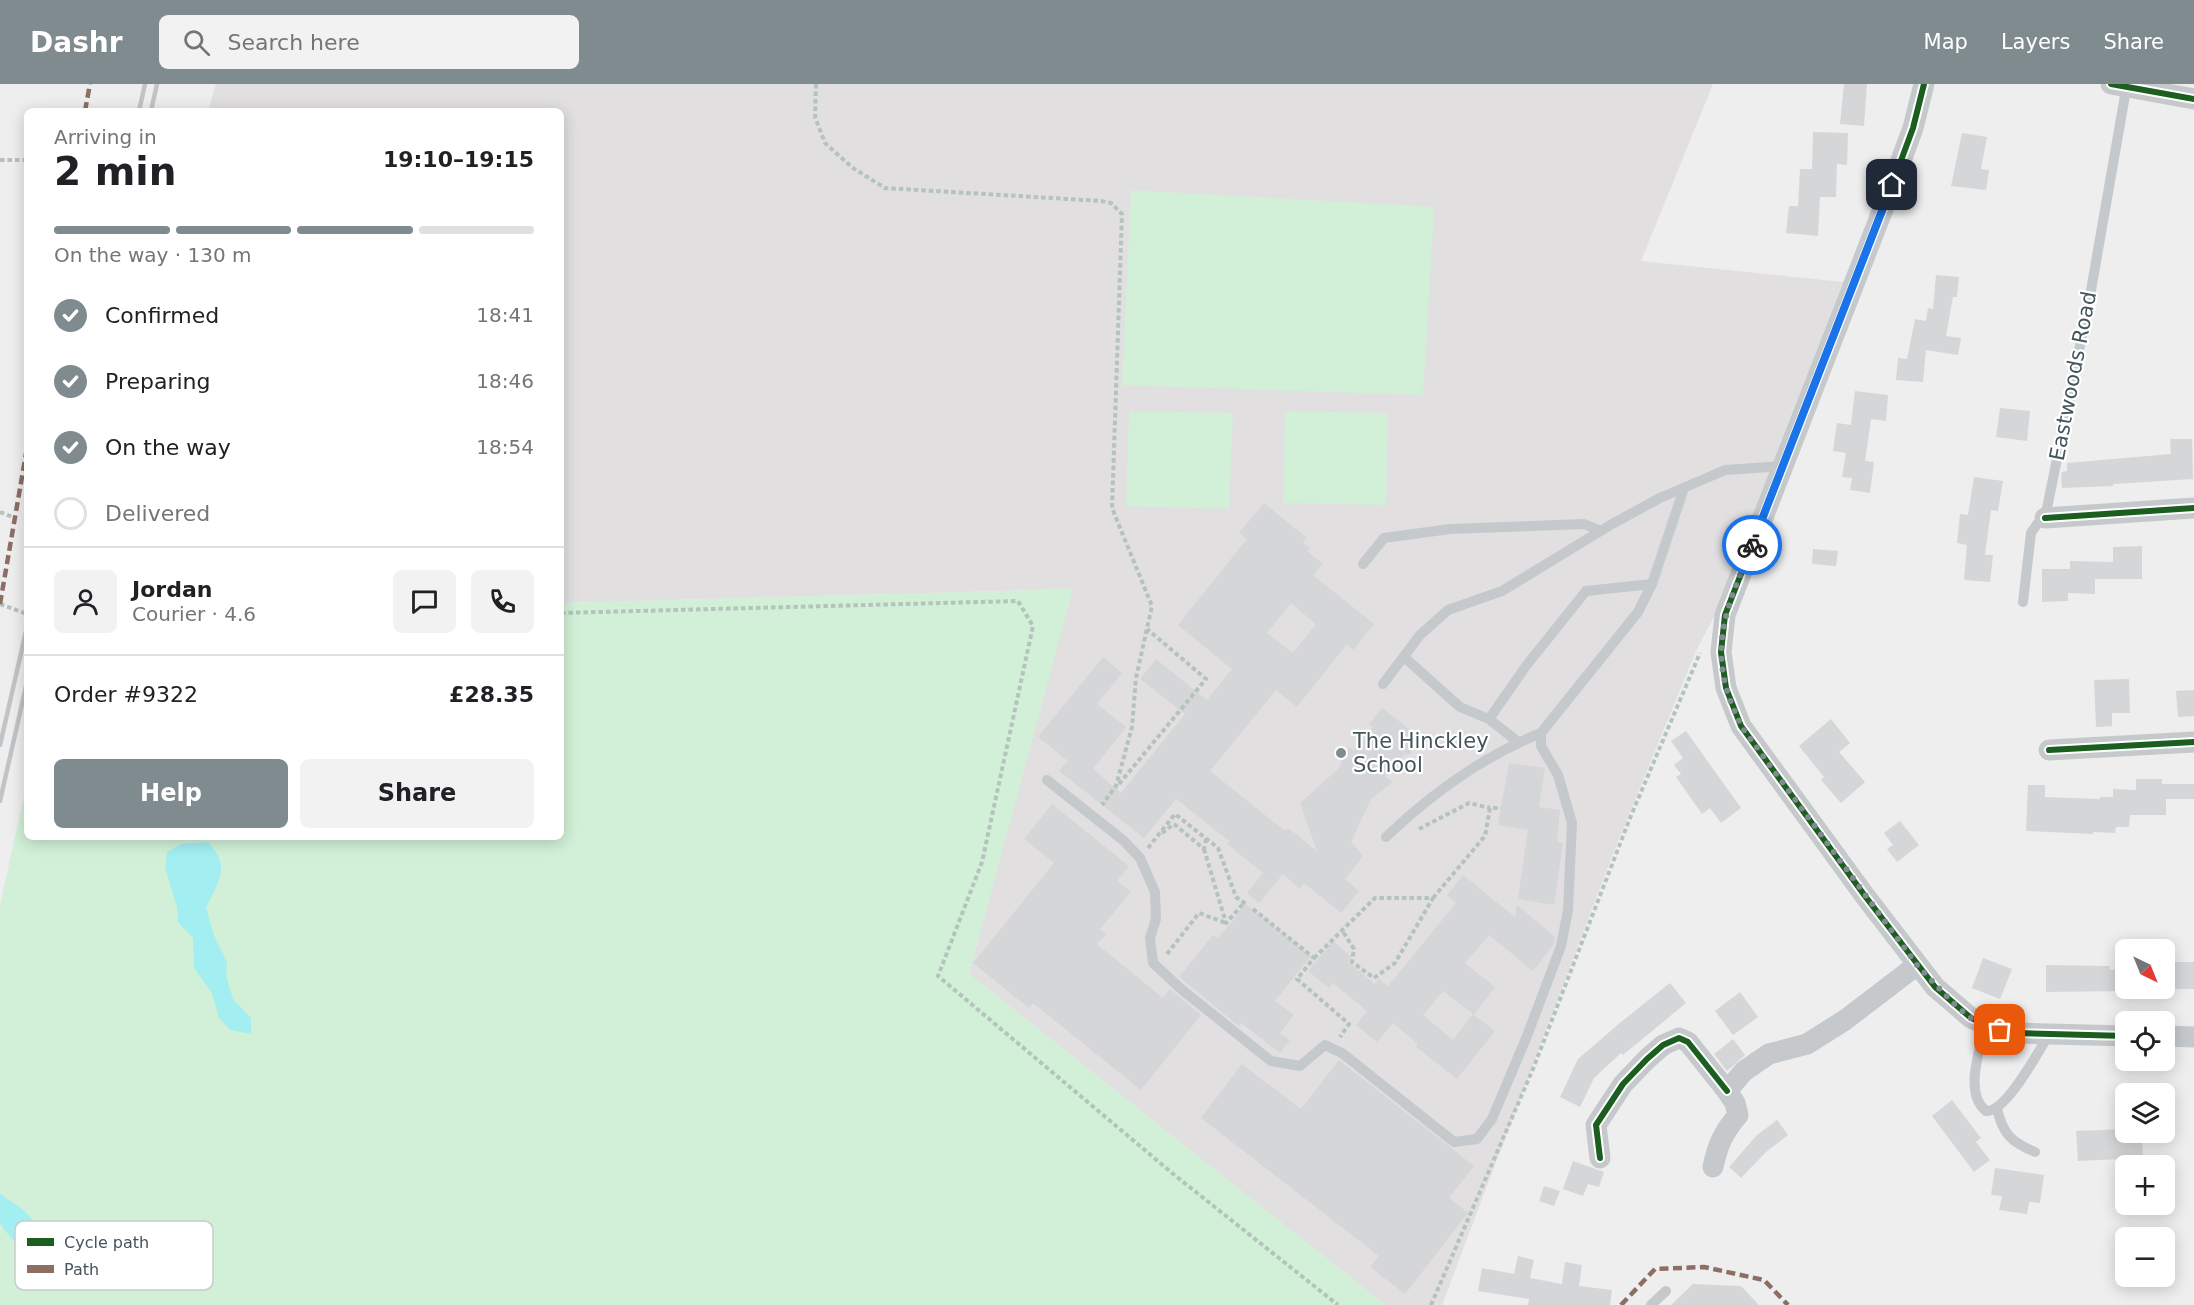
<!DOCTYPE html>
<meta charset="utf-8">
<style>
:root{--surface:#fff;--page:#f2f2f2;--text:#202124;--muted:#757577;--line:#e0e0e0;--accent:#808b8f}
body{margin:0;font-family:"DejaVu Sans",sans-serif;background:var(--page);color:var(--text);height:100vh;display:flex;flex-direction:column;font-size:22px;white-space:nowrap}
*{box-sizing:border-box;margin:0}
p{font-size:20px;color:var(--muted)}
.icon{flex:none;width:33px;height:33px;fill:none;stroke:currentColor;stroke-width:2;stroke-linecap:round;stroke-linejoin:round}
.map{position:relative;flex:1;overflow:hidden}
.side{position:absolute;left:24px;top:24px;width:540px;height:732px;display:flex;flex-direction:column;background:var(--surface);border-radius:9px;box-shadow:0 3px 15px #0003}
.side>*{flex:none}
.needle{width:39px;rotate:137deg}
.fabs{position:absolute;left:2115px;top:855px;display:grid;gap:12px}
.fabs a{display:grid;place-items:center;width:60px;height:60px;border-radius:9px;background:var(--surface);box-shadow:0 3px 15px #0003;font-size:30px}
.pin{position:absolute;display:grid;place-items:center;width:51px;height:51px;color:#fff;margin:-26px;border-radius:12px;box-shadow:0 3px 9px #0006}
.courier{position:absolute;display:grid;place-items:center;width:60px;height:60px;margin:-30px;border:4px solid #1a73e8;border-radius:50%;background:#fff;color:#222;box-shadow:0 2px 8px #0007}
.overview em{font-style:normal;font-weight:700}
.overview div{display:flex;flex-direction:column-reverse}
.overview{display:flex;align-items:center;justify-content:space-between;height:102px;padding:0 30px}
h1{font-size:39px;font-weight:700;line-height:45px}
.bar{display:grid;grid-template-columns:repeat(4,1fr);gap:9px 6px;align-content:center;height:72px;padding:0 30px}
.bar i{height:8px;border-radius:4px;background:var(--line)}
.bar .selected{background:var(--accent)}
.bar p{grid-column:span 4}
.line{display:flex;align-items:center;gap:15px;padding:0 30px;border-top:2px solid var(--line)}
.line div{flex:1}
.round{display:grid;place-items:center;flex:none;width:63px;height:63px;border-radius:9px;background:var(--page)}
ol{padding:0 30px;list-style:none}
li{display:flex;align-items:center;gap:18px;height:66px}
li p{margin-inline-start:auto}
li .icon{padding:6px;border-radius:50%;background:var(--accent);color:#fff;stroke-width:4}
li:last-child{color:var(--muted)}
li i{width:33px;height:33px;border:3px solid var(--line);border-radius:50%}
.primary-button{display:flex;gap:12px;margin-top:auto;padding:12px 30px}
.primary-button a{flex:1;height:69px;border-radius:9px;background:var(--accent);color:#fff;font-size:24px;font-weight:700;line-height:69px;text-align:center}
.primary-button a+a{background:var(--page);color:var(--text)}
header{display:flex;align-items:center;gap:36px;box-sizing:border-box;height:84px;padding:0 30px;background:var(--accent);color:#fff}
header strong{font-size:28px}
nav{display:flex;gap:33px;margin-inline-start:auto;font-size:21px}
.search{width:420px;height:54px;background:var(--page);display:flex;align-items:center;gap:15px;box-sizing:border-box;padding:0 21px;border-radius:9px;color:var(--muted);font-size:22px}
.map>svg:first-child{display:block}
</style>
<header>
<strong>Dashr</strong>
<div class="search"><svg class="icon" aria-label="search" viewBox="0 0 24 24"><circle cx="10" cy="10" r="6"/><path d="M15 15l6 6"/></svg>Search here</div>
<nav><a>Map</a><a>Layers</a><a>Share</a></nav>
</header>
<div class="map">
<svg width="2194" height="1221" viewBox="0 0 2194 1221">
<rect width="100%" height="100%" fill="#efeeee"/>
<!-- education -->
<path fill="#e1dfe0" d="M216 0H1713L1641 177 1843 198 1724 513 1696 567 1612 772 1442 1221H1385L969 890 1072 505 561 519V27H208Z"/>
<!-- green -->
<g fill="#d1f0d7">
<path d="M1131 106 1434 123 1423 311 1122 301Z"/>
<path d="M1129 327 1233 329 1229 425 1126 422Z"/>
<path d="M1285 327 1388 329 1386 421 1283 419Z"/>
<path d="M1073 505 969 890 1385 1221H0V821L27 699V753H561V519Z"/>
</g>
<!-- water -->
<g fill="#a3eef0">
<path d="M208 758C232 784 218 797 206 824L214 852 227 878 226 892 233 915 251 934V950L230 946 219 934 212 909 194 884 193 854 178 838 177 823 165 784 167 768 181 760Z"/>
<path d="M0 1110 22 1125 51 1154H68L76 1163V1176C50 1188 24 1170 8 1150 5 1146 1 1142 0 1138 0 1130 0 1119 0 1110Z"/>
</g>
<!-- building -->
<g fill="#d5d6d7" fill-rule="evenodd">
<path d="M1844 0H1867L1864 42 1840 40Z"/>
<path d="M1813 48 1848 49 1847 81 1837 80 1836 113H1820L1818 152 1786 149 1789 122H1798L1800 85H1812Z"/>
<path d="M1962 49 1987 53 1981 85 1989 86 1986 106 1951 102Z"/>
<path d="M1936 191 1959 193 1957 213H1953L1946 252 1961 254 1958 271 1926 266 1923 298 1896 296 1898 274 1907 275 1915 235 1926 237 1928 224 1933 225Z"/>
<path d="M1855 307 1888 311 1886 337 1871 335 1865 377 1874 378 1870 409 1850 406 1852 394 1842 393 1846 369 1833 367 1837 339 1851 341Z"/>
<path d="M2000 324 2030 327 2027 357 1996 353Z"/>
<path d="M2170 355H2192L2193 395 2113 400V402L2062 404 2061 391 2062 388 2067 387V379L2171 370Z"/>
<path d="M1974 393 2003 397 1998 427 1991 426 1985 471H1993L1990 498 1964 496 1967 461 1957 459 1960 430 1968 431Z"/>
<path d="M1264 419 1307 454 1303 459 1310 464 1307 467 1323 480 1313 491 1374 540 1353 566 1347 560 1297 623 1276 606 1210 687 1285 747 1288 744 1317 767 1300 719 1338 685 1349 663 1354 666 1373 643 1369 640 1382 624 1422 655 1409 671 1405 669 1386 693 1393 698 1371 715 1351 758 1363 772 1345 795 1359 807 1341 829 1304 799 1300 805 1283 790 1259 819 1247 809 1263 789 1227 760 1229 757 1176 715 1144 754 1059 687 1068 677 1038 653 1103 573 1122 589 1097 620 1126 643 1093 685 1121 709 1185 630 1140 595 1156 575 1207 616 1232 585 1178 541 1247 455 1239 449ZM1291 519 1316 540 1293 569 1267 549Z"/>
<path d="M2142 462V495H2095V510L2068 509V517L2042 518V485H2070V477L2113 478V463Z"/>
<path d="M1813 465 1838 467 1836 482 1812 480Z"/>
<path d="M2129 595 2130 629H2112V642L2096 643 2094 596Z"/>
<path d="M2194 606V632L2178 633 2176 607Z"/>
<path d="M1831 635 1850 659 1839 668 1865 698 1841 719 1821 696 1824 693 1799 662Z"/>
<path d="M1686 647 1741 724 1721 739 1710 724 1702 730 1676 693 1681 690 1674 681 1683 674 1671 657Z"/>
<path d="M1509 679 1545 684 1539 723 1560 726 1557 758 1563 759 1554 821 1518 815 1528 746 1498 741Z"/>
<path d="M2136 695H2162V700H2194V715H2166V731H2130L2129 743H2116L2115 749 2093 748V750L2026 747 2028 701H2045V713L2100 715V713H2113V705L2136 706Z"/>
<path d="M1052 720 1129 782 1117 797 1131 808 1100 845 1106 850 1097 860 1163 914 1170 905 1201 931 1141 1006 1033 919 1029 924 973 879 1054 779 1024 755Z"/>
<path d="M1900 737 1919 761 1897 778 1887 765 1893 761 1884 749Z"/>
<path d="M1463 791 1515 833 1517 821 1555 853 1553 861 1533 887 1489 851 1465 879 1495 903 1474 931 1495 947 1457 995 1416 963 1418 960 1393 939 1377 958 1356 941 1367 927 1333 899 1329 904 1308 887 1333 857 1352 873 1348 878 1375 900 1379 895 1388 902 1456 819 1447 811ZM1443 907 1473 930 1453 956 1423 931Z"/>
<path d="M1246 820 1311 872 1275 917 1294 931 1280 949 1290 956 1280 969 1241 939 1239 942 1179 893 1213 851 1218 854Z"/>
<path d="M1983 874 2012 885 2000 915 1972 904Z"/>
<rect x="2164" y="878" width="30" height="27"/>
<path d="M2046 881 2110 882V886L2126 885V907L2046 908Z"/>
<path d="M1670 899 1686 919 1623 971 1621 969 1594 994 1580 1023 1560 1013 1578 975 1621 938Z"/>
<path d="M1740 908 1758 933 1733 951 1715 927Z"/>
<path d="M1733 955 1745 971 1727 987 1714 970Z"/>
<path d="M1339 976 1474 1082 1449 1114 1468 1129 1405 1210 1370 1183 1379 1172 1201 1034 1242 980 1301 1025Z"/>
<path d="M1952 1016 1981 1054 1976 1058 1990 1076 1974 1088 1932 1032Z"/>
<path d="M1777 1036 1788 1051 1766 1068 1741 1094 1729 1083 1757 1051Z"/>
<path d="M2126 1045V1048H2142L2143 1074 2078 1077 2076 1047Z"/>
<path d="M1573 1077 1604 1088 1599 1103 1588 1100 1583 1112 1563 1105Z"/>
<path d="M1995 1084 2044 1091 2040 1119 2029 1118 2027 1130 1999 1126 2002 1112 1991 1111Z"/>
<path d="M1544 1102 1560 1107 1554 1122 1539 1117Z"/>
<path d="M1518 1172 1534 1176 1530 1194 1562 1200 1565 1178 1582 1181 1579 1202 1612 1206 1610 1221H1528L1529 1215 1478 1207 1482 1184 1514 1190Z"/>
<path d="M1693 1200 1741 1202 1759 1221H1671Z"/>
</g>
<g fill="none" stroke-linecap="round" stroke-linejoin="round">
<!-- path -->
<g stroke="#b4c3bc" stroke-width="4" stroke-dasharray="4.5 3" stroke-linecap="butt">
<path d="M816 0 815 33 825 59 853 84 885 104 1101 117 1111 119 1122 130 1112 424 1152 522 1136 594 1132 643 1116 702 1102 721"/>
<path d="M0 76H27"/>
<path d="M0 428 15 434"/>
<path d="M0 520 27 530"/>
<path d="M561 529 1018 517 1033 542 982 778 938 892 1172 1089 1338 1221"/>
<path d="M1119 700 1206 595 1147 545"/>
<path d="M1419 745 1469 719 1490 724"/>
<path d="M1162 749 1174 740 1204 765 1206 755"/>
<path d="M1148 764 1175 730 1218 764 1236 813 1246 820"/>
<path d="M1204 765 1226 839 1244 819"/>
<path d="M1433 814 1485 752 1490 724H1501"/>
<path d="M1253 825 1314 874 1297 895 1349 940 1340 953"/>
<path d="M1167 870 1199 829 1226 839"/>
<path d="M1314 874 1375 814H1433L1395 879 1374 894 1352 878 1354 865 1342 846"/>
<path d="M1431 1221 1533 985 1630 734 1700 569"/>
</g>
<!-- service -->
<g stroke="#c5c9cc" stroke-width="10">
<path d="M1363 480 1384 454 1450 445 1584 440 1601 447"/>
<path d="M2023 518 2031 449 2037 440 2045 434 2090 212 2127 0"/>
<path d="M1404 573 1460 623 1489 635 1518 658"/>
<path d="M1383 600 1420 551 1448 526 1502 507 1612 440 1660 414 1725 386 1782 382"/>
<path d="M1489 635 1526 582 1586 507 1652 500"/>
<path d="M1047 696 1124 757 1140 774 1155 808 1156 835 1150 854 1153 879 1181 905 1271 977 1300 982 1325 961 1342 969 1454 1058 1477 1055 1492 1035 1527 952 1561 862 1568 826 1572 739 1558 691 1541 662V649"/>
<path d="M1386 753C1431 710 1484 672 1541 649L1638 528 1652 500 1684 404"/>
<path d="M1985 940C1981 964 1963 1009 1986 1027 2006 1029 2038 968 2048 952"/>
<path d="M1997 1025C2003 1050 2011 1058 2035 1068"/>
<path d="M1651 1221 1666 1207"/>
</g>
<!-- minor -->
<g stroke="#c5c9cc" stroke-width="21">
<path d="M1924 0 1913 44 1885 120 1725 531 1721 568 1726 604 1741 642 1865 812 1935 903 1971 934 2000 946 2015 949 2126 952"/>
<path d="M2111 0 2194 15"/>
<path d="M2045 434 2194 424"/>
<path d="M2049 666 2194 658"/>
<path d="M2164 952 2194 953"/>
<path d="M1600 1074 1596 1041 1623 1000 1647 975 1663 961 1679 954 1688 958 1727 1007"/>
<path d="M1713 1083C1718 1060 1723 1049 1738 1031L1735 1019 1727 1007 1744 987 1769 970 1807 960 1845 936 1917 881"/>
</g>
<!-- rail -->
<g stroke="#c1c4c6" stroke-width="4.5">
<path d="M139 27 145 0"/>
<path d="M151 27 157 0"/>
<path d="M0 661 27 543"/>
<path d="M0 717 27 598"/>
</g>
<!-- quiet -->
<g stroke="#8d6e63" stroke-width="4.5" stroke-dasharray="9 4.5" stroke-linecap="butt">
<path d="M85 27 90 0"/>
<path d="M0 520 27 364"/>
<path d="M1621 1221 1655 1185 1704 1183 1764 1196 1788 1221"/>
</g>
<defs>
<g id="cycleway">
<path d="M1924 0 1913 44 1885 120 1725 531 1721 568 1726 604 1741 642 1865 812 1935 903 1971 934 2000 946 2015 949 2126 952"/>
<path d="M2111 0 2194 15"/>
<path d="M2045 434 2194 424"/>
<path d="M2049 666 2194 658"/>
<path d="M1600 1074 1596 1041 1623 1000 1647 975 1663 961 1679 954 1688 958 1727 1007"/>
</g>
</defs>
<!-- cycleway casing -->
<use href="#cycleway" stroke="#fff" stroke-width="10"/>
<!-- cycleway -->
<use href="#cycleway" stroke="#1b5e20" stroke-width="6"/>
</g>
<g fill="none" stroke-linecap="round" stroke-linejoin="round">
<!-- done -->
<path stroke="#808b8f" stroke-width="6" stroke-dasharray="0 10.8" d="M1752 461C1733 510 1712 549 1726 603 1729 616 1736 629 1741 642L1917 881 1956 922 1971 934 2000 946"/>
<!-- route -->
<path stroke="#1a73e8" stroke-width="8" d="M1752 461 1892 101"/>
</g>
<!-- markers -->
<circle fill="#808b8f" stroke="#fff" stroke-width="2" cx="1341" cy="669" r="6"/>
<g text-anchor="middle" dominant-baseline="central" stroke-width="4.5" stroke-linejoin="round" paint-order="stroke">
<!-- street labels -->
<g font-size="21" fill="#45555c" stroke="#fff">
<text transform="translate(2073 292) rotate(-79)">Eastwoods Road</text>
</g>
<!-- poi labels -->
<g font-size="21" fill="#45555c" stroke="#fff" text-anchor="start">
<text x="1353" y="657">The Hinckley<tspan x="1353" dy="24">School</tspan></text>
</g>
</g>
<!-- legend -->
<rect x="15" y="1137" width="198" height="69" rx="9" fill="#fff" stroke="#c7ccce" stroke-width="1.5"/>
<rect x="27" y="1154" width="27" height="8" fill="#1b5e20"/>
<rect x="27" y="1181" width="27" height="8" fill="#8d6e63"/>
<g font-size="16" fill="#45555c">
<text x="64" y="1164">Cycle path</text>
<text x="64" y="1191">Path</text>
</g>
</svg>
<div class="fabs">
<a><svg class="needle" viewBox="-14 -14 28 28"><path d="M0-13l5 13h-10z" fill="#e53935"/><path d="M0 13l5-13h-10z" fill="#757577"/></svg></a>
<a><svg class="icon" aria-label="locate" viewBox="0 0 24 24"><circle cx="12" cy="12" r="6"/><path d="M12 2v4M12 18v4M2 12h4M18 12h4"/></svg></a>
<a><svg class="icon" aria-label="layers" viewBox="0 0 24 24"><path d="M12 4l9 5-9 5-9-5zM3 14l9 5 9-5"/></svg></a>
<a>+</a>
<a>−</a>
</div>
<div class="pin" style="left:2000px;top:946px;background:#ea580c"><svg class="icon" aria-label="bag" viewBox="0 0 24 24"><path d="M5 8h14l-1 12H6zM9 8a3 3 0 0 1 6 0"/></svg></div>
<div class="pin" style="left:1892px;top:101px;background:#1f2937"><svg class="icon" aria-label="home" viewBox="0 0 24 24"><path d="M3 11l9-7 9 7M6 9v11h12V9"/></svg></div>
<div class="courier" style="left:1752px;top:461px"><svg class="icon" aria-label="bike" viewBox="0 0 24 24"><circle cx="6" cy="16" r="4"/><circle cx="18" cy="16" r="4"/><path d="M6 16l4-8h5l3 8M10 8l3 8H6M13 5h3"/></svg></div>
<section class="side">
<div class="overview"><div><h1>2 min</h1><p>Arriving in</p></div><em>19:10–19:15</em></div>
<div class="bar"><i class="selected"></i><i class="selected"></i><i class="selected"></i><i></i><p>On the way · 130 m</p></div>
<ol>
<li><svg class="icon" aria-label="check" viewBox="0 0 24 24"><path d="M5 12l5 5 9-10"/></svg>Confirmed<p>18:41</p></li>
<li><svg class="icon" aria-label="check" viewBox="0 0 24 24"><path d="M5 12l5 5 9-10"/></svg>Preparing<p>18:46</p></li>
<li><svg class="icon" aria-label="check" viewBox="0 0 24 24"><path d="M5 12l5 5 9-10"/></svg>On the way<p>18:54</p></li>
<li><i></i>Delivered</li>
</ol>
<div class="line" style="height:108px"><a class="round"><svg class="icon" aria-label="person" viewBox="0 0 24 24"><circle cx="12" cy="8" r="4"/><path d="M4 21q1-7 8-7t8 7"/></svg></a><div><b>Jordan</b><p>Courier · 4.6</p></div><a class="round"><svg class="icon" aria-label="chat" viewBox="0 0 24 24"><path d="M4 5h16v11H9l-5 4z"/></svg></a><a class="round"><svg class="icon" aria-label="phone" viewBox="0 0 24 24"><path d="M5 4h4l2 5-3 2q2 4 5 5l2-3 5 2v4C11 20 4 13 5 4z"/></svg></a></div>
<div class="line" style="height:78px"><div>Order #9322</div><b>£28.35</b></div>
<div class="primary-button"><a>Help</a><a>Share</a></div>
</section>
</div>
